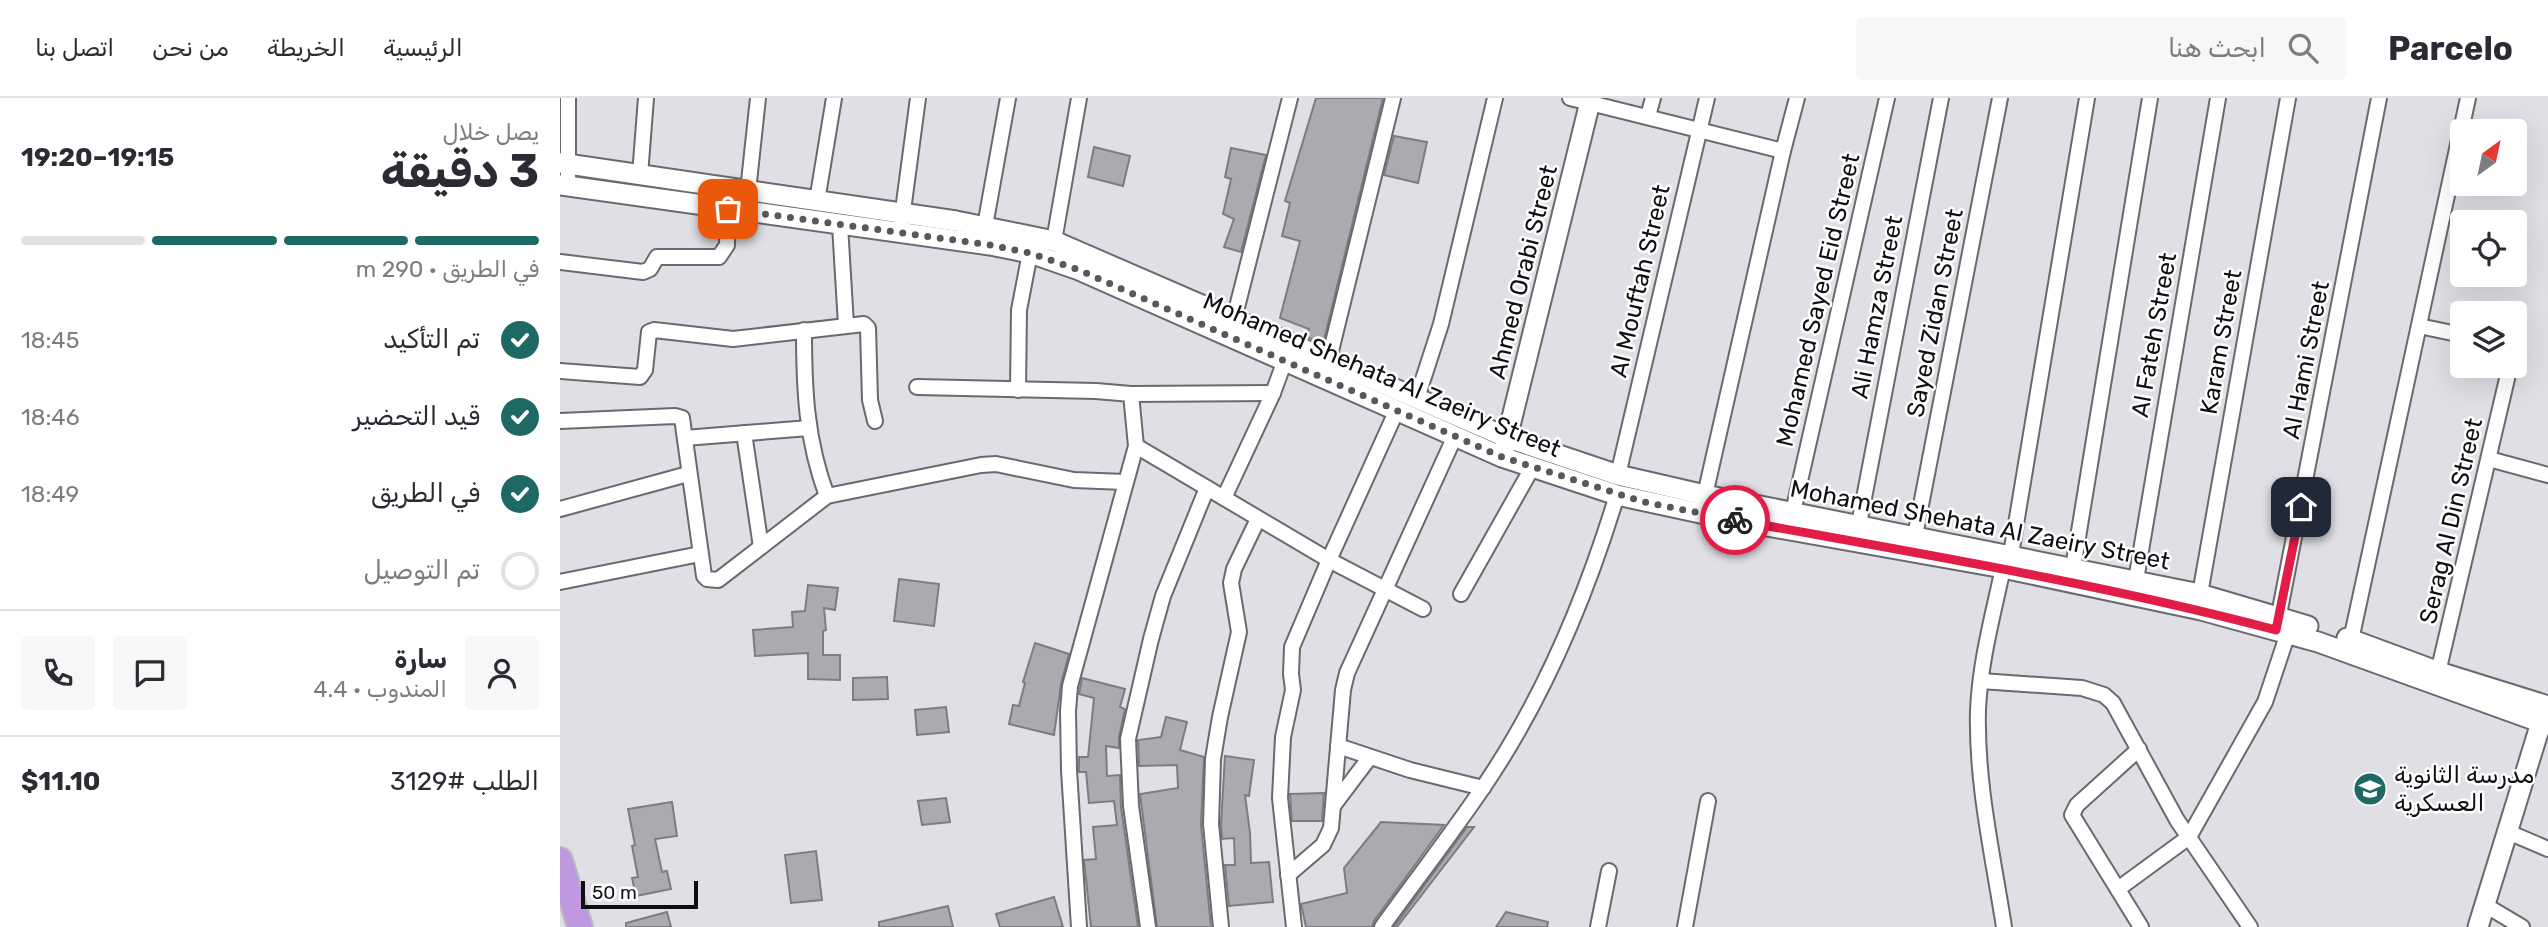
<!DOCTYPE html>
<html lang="ar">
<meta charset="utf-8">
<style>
:root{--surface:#fff;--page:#f7f7f7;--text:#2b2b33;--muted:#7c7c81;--line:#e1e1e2;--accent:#1e6964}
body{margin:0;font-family:Rubik,"Noto Sans Arabic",sans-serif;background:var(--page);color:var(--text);direction:rtl;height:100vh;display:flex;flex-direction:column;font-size:26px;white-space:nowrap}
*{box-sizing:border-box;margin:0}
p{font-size:23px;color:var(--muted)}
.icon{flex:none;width:38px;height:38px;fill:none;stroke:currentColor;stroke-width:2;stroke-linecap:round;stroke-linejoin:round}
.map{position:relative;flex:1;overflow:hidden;direction:ltr}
.side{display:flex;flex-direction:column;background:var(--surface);width:560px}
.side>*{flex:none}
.needle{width:46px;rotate:33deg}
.controls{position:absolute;left:1890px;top:21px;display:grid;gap:14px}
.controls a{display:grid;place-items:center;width:77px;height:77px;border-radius:7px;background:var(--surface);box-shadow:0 7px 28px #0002;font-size:35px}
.scale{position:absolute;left:21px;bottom:18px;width:117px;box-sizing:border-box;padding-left:7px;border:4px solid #0f0f11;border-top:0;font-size:19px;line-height:24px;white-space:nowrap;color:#0f0f11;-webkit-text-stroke:5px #fff;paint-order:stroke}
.pin{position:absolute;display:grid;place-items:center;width:60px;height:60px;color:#fff;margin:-30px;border-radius:14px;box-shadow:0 4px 10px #0006}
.courier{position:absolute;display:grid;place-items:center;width:70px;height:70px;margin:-35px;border:5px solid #e11d48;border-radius:50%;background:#fff;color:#222;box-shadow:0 2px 9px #0007}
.headline em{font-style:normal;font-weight:700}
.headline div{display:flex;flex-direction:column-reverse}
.headline{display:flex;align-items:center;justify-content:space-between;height:119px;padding:0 21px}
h1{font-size:46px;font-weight:700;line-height:52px}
.bar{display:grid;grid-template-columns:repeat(4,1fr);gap:10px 7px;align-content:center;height:84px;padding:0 21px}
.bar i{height:9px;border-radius:5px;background:var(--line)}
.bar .active{background:var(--accent)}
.bar p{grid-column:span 4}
.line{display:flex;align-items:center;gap:18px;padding:0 21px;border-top:2px solid var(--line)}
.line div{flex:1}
.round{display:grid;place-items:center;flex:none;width:74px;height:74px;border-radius:7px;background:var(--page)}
ol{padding:0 21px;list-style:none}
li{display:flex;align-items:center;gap:21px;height:77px}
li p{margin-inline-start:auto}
li .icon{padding:7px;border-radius:50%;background:var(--accent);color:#fff;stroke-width:4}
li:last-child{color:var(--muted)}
li i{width:38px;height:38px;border:4px solid var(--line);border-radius:50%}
header{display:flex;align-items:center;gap:42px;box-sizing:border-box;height:98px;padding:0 35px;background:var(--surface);border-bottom:2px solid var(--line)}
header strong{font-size:33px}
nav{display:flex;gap:38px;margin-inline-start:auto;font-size:24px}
.search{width:490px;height:63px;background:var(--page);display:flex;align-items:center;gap:18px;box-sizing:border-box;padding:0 24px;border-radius:7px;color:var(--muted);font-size:26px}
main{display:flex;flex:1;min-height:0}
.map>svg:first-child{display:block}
</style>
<header>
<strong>Parcelo</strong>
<div class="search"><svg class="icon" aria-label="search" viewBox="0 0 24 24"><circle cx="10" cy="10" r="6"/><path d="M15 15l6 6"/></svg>ابحث هنا</div>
<nav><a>الرئيسية</a><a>الخريطة</a><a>من نحن</a><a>اتصل بنا</a></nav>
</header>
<main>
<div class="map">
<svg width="1988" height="829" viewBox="0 0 1988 829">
<rect width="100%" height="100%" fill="#e0dfe5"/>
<!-- building -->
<g fill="#a9abb0" stroke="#7b7d82" stroke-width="2">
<path d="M756 0H823L763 246 747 239 749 231 720 220 740 143 722 138 730 105 725 103Z"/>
<path d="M834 38 867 44 858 85 824 77Z"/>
<path d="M534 49 570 58 563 88 528 79Z"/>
<path d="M671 50 706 57 681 154 664 149 674 121 663 116 671 81 665 79Z"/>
<path d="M339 481 379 486 374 528 334 523Z"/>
<path d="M248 487 278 490 275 512 264 510 266 532 263 533V557H280V582L248 581V555L195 558 193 532 233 529 232 514 245 513Z"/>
<path d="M475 545 509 556 501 586 494 637 449 626 453 607 459 608 465 585 463 584Z"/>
<path d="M327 579 328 601 293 602V580Z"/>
<path d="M522 580 565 591 560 609 565 611 559 639V650L546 648 547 678 560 677 561 709 578 829H531L524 762 536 761 533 729 557 727 554 703 529 705 526 674H519V659H528L534 600 519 596Z"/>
<path d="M386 609 389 634 357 637 355 612Z"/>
<path d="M606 619 627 624 620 652 644 659 641 727 651 829H597L580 696 618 690 617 667 579 668 578 642 601 639Z"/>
<path d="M665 658 694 662 689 698 685 697 690 735 691 765 709 764 713 804 669 808 665 767H675L674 740 662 741 661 726Z"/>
<path d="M764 695 762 723H732L730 696Z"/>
<path d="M386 700 390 724 362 727 358 703Z"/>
<path d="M112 704 117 738 95 741 102 774 107 773 111 791 76 798 72 780 78 779 72 748 75 747 68 711Z"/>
<path d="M821 724 884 727 814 823 812 829H746L741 806 787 795 784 770Z"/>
<path d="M907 729H914L837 829H834Z"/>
<path d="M256 753 262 802 231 805 225 757Z"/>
<path d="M494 799 503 829H440L436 816Z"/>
<path d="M388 808 393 829H319V824Z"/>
<path d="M107 814 111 829H66V825Z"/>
<path d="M946 814 988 824 987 829H936Z"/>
</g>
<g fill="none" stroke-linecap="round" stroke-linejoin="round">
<defs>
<g id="street">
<path d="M8 0V88"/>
<path d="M1010 0 1223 53"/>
<path d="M1088 18 1093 0"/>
<path d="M80 77 86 0"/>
<path d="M188 93 198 0"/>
<path d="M257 103 274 0"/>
<path d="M280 127 286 227"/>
<path d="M425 128 448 0"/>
<path d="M340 135 358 0"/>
<path d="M494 143 519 0"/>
<path d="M0 164 83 174 90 171 97 159H159L167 147 168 111"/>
<path d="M674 221 730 0"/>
<path d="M1859 228 1902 237"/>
<path d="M244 232C244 291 246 342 267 398"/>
<path d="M769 261 833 0"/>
<path d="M0 273 80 279 85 272 89 234 94 232 173 241 304 226 308 230 310 302 315 323"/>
<path d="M357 289 536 293 571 296 576 348 510 588 508 613 509 672 519 829"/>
<path d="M458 292 459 212 470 155"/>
<path d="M571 296 713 295"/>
<path d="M857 300 881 226 935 0"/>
<path d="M0 323 115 318 122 320 144 478 147 481 158 482 267 398 421 367 436 366 514 382 565 384"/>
<path d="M184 335 201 449"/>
<path d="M125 340 249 330"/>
<path d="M576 348 769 462 863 511"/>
<path d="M1929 361 1988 377"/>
<path d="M1058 377 1147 0"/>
<path d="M1145 397 1223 53 1237 0"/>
<path d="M664 400 713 295 728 254"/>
<path d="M0 411 128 376"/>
<path d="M1233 414 1327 0"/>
<path d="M1299 426 1381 0"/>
<path d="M1355 438 1440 0"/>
<path d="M1451 456 1527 0"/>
<path d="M1443 470C1433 517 1420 564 1418 612 1416 685 1433 758 1444 829"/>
<path d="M1513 470 1590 0"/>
<path d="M1576 482 1658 0"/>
<path d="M0 484 140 456"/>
<path d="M901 496 972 370"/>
<path d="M1640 496 1728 0"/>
<path d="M1717 527 1819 0"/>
<path d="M1791 542 1908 0"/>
<path d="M1421 583 1522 590 1544 597 1553 605 1617 722 1690 829"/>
<path d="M1876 583 1950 268"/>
<path d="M778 648 850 672 923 690"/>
<path d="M1579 651 1517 707 1512 717 1581 829"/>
<path d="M773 708 810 659"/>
<path d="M1948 734 1988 751"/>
<path d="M728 777 763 747 771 730 783 592 787 575 895 338"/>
<path d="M1558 791 1629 739 1705 604 1728 535"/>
<path d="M1925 807 1962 829"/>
<path d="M588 829 571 708 568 641 591 541 603 498 647 390"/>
<path d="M661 829 651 726 653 661 660 619 679 534 671 485 674 471 698 421"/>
<path d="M734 829 720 700 723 639 733 592 731 576 732 549 769 462 836 314"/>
<path d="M822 829C855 783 890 738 922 691 983 602 1026 499 1057 397"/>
<path d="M1038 829 1049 773"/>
<path d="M1125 829 1148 703"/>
</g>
<g id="secondary">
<path d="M0 65 396 123 494 143 948 340 1058 377 1145 397 1640 496 1748 528"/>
<path d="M0 87 430 147 470 155 519 172 942 359 1057 397 1168 421 1443 470 1641 512 1758 544 1988 627"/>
<path d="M944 352 1031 0"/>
<path d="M1787 540 1879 574 1988 608"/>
<path d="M1918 829 1984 615"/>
</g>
<path id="highway" d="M0 762 20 829"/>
</defs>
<!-- street casing -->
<use href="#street" stroke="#6a696e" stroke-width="18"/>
<!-- secondary casing -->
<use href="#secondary" stroke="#6a696e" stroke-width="23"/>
<!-- highway casing -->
<use href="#highway" stroke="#bcbcbc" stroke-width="28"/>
<!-- street -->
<use href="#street" stroke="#fff" stroke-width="14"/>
<!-- secondary -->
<use href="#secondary" stroke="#fff" stroke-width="19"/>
<!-- highway -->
<use href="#highway" stroke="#c098df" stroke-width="24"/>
</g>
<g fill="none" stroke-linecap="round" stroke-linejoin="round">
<!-- done -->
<path stroke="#58585b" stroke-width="7" stroke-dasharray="0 12.6" d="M168 111 430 147 470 155 519 172 942 359 1084 404 1175 422"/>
<!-- route -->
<path stroke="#e11d48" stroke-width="9" d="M1175 422C1356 455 1538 485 1716 532L1741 409"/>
</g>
<!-- icons -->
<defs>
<symbol id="school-disc" viewBox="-11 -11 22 22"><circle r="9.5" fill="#1e6964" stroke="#fff"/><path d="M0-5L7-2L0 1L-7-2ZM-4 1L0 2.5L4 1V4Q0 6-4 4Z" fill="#fff"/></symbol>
</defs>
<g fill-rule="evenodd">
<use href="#school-disc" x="1791" y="672" width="38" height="38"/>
</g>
<g text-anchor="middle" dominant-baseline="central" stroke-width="5" stroke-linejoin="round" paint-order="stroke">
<!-- street labels -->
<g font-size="24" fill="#0f0f11" stroke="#fff">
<text transform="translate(963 174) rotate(-76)">Ahmed Orabi Street</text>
<text transform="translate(1080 183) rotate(-77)">Al Mouftah Street</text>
<text transform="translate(1258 202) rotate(-77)">Mohamed Sayed Eid Street</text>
<text transform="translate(1317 209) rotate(-79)">Ali Hamza Street</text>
<text transform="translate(1375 215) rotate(-79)">Sayed Zidan Street</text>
<text transform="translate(1594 237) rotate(-80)">Al Fateh Street</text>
<text transform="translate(1661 244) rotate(-80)">Karam Street</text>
<text transform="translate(1746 262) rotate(-79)">Al Hami Street</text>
<text transform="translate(822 277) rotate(23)">Mohamed Shehata Al Zaeiry Street</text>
<text transform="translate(1891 423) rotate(-77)">Serag Al Din Street</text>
<text transform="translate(1420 427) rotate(11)">Mohamed Shehata Al Zaeiry Street</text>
</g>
<!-- poi labels -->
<g font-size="24" fill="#0f0f11" stroke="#fff" text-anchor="start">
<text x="1834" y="677">مدرسة الثانوية<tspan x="1834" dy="28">العسكرية</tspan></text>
</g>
</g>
</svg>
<div class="controls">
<a><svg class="needle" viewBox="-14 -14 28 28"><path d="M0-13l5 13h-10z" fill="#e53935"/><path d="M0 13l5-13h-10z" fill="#7c7c81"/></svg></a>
<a><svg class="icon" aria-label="locate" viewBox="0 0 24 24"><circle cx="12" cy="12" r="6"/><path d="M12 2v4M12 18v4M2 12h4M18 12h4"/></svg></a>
<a><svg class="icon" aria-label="layers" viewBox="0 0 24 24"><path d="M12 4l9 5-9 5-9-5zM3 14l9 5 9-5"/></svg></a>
</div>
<div class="scale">50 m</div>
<div class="pin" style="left:168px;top:111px;background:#ea580c"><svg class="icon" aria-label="bag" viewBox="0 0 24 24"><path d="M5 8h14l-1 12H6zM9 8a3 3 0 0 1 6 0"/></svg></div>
<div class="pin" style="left:1741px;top:409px;background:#1f2937"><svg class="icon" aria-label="home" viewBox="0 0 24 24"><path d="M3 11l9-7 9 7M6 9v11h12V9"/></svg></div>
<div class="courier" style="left:1175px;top:422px"><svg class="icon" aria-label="bike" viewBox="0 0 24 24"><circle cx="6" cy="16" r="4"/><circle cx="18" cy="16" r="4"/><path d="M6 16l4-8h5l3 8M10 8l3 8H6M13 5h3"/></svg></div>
</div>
<section class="side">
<div class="headline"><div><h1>3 دقيقة</h1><p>يصل خلال</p></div><em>19:15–19:20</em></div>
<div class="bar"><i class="active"></i><i class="active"></i><i class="active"></i><i></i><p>في الطريق · 290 m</p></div>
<ol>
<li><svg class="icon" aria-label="check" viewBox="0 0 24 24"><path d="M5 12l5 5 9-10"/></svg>تم التأكيد<p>18:45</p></li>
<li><svg class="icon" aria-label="check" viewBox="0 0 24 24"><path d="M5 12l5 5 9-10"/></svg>قيد التحضير<p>18:46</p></li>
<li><svg class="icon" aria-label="check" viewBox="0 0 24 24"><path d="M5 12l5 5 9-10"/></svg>في الطريق<p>18:49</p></li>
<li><i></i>تم التوصيل</li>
</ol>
<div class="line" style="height:126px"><a class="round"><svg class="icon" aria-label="person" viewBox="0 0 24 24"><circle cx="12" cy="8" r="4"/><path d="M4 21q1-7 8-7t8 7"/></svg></a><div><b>سارة</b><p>المندوب · 4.4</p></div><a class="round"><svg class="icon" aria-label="chat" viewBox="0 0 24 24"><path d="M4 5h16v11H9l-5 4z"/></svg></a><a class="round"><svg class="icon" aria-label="phone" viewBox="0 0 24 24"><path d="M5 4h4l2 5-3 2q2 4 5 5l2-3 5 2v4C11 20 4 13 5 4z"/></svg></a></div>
<div class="line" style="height:91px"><div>الطلب #3129</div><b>$11.10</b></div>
</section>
</main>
